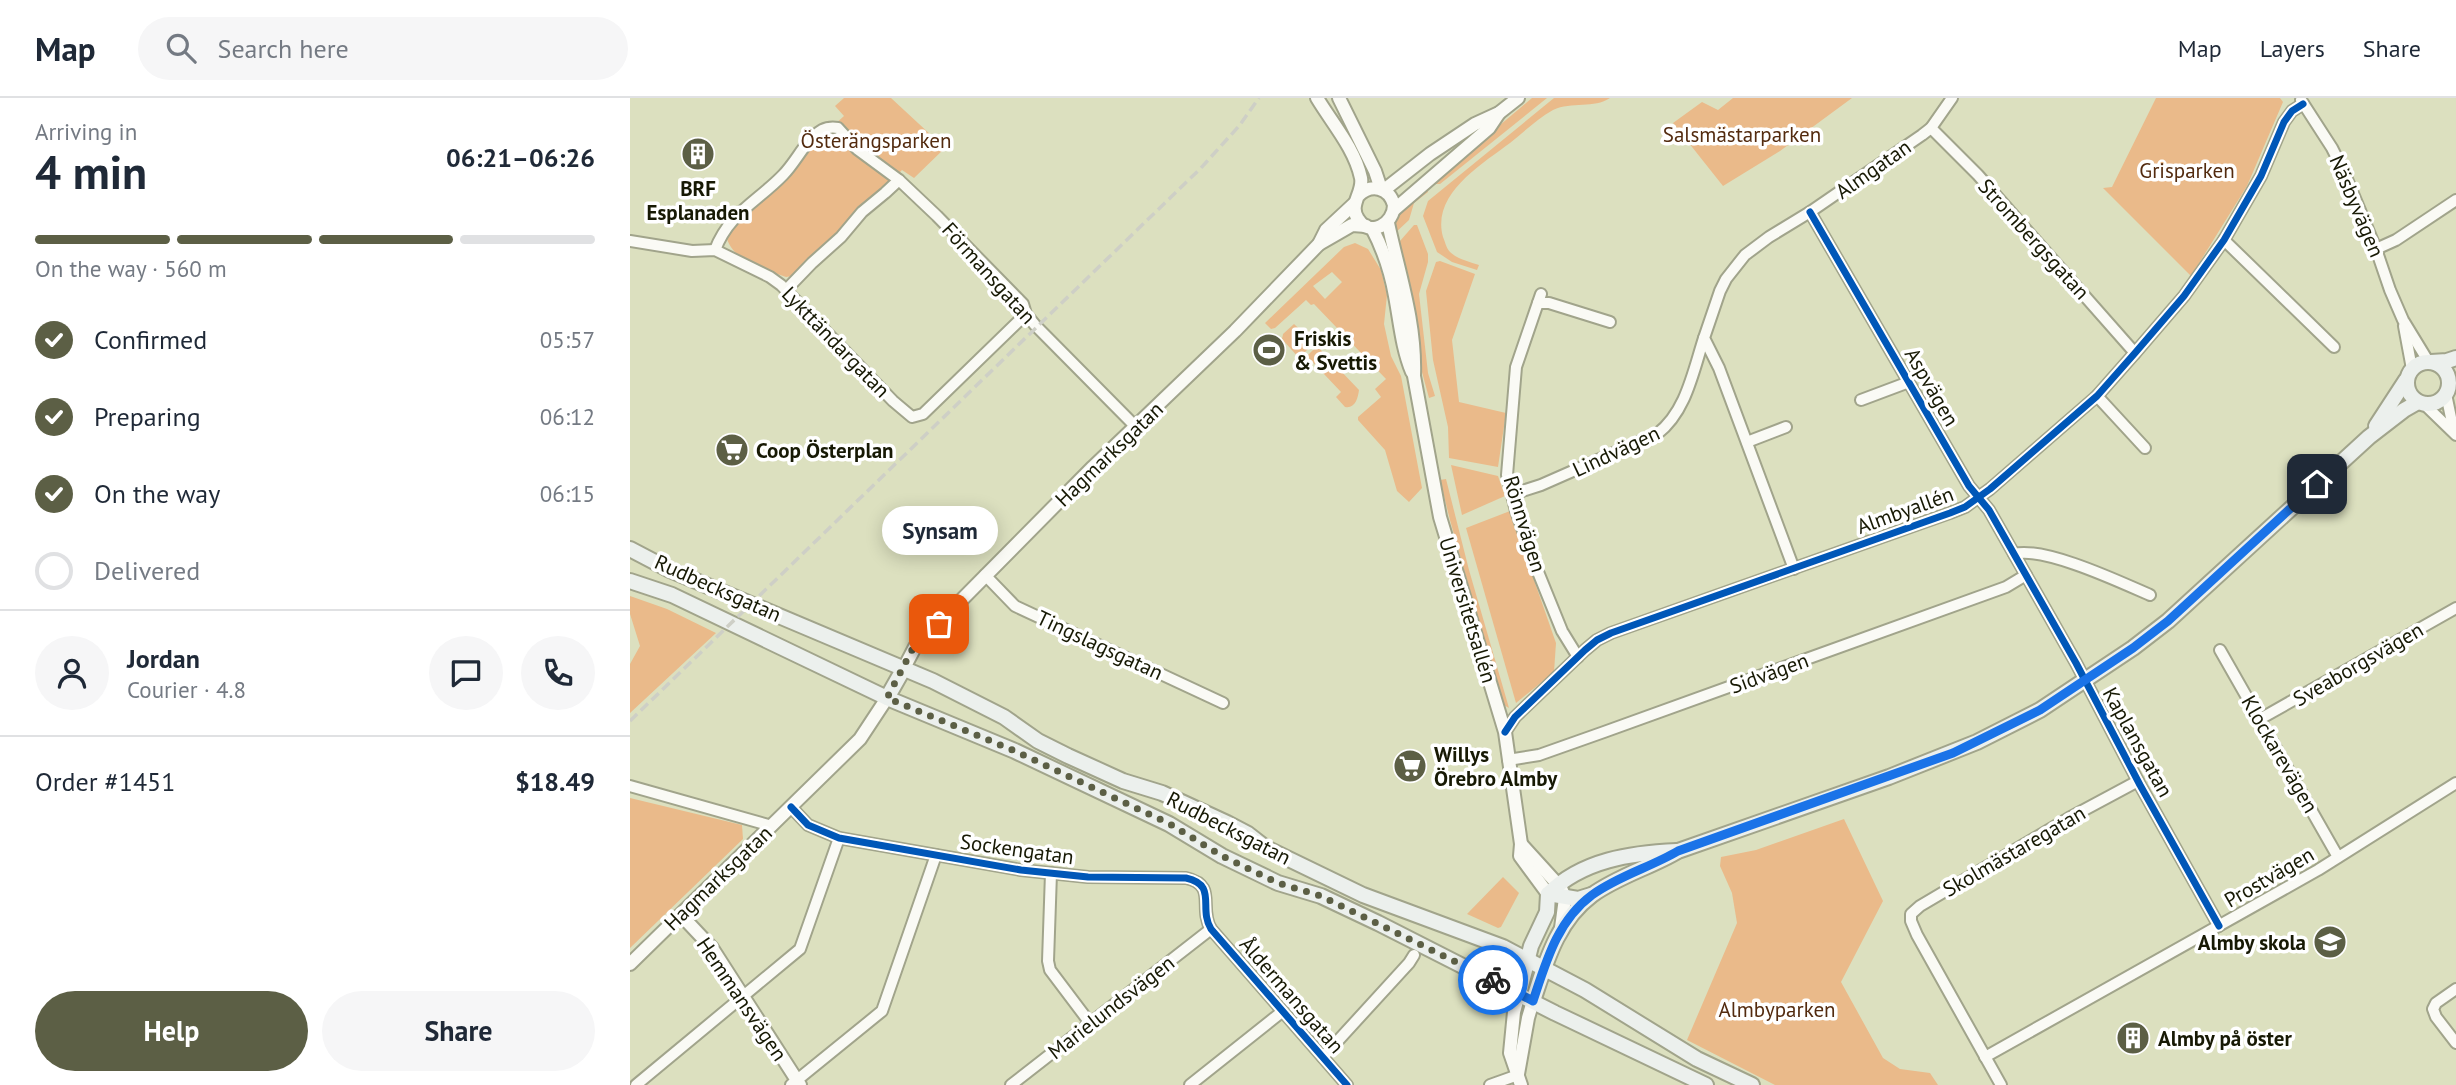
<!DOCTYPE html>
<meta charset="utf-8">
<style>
:root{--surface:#fff;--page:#f6f6f7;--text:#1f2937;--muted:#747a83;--line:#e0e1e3;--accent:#5c5f45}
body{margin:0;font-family:"PT Sans",sans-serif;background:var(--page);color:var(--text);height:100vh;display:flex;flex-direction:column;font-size:26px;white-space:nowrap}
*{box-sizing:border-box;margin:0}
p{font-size:23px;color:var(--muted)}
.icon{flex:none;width:38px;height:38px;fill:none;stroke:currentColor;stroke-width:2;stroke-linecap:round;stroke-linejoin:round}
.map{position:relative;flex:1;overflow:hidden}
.side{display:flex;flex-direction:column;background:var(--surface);width:630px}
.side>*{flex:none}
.pin{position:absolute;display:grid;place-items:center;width:60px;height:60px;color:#fff;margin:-30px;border-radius:14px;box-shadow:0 4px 10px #0006}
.courier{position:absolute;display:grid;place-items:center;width:70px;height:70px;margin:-35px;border:5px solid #1a73e8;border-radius:50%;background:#fff;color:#222;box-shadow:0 2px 9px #0007}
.bubble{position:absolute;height:49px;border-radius:24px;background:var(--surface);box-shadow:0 4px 18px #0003;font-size:23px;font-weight:600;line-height:49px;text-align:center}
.overview em{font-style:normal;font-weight:600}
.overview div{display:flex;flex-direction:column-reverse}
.overview{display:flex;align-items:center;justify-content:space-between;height:119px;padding:0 35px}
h1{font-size:46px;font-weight:600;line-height:52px}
.bar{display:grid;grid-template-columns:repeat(4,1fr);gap:10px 7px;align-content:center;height:84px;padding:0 35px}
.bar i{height:9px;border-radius:5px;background:var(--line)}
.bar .active{background:var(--accent)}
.bar p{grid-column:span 4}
.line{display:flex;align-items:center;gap:18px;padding:0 35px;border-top:2px solid var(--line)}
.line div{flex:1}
.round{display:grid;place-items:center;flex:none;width:74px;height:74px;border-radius:37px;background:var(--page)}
ol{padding:0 35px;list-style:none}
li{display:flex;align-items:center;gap:21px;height:77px}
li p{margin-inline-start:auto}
li .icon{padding:7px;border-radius:50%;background:var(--accent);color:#fff;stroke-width:4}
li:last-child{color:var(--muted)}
li i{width:38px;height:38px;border:4px solid var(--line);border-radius:50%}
.primary-button{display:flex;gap:14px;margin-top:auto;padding:14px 35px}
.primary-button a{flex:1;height:80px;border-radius:42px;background:var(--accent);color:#fff;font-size:28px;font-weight:600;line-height:80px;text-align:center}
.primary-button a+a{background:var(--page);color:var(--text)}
header{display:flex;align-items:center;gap:42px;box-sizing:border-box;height:98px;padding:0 35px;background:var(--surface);border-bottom:2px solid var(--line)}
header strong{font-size:33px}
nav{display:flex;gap:38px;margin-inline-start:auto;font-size:24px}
.search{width:490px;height:63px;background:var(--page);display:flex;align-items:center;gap:18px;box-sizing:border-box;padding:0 24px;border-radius:38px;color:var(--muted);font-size:26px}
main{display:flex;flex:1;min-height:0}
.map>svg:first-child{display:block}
</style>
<header>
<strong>Map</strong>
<div class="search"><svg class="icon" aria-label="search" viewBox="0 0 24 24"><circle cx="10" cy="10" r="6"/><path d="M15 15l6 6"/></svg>Search here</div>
<nav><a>Map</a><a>Layers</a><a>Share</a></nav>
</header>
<main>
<section class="side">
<div class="overview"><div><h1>4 min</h1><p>Arriving in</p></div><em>06:21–06:26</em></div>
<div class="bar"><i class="active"></i><i class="active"></i><i class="active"></i><i></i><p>On the way · 560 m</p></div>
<ol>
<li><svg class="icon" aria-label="check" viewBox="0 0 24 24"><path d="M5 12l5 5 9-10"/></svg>Confirmed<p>05:57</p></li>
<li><svg class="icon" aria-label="check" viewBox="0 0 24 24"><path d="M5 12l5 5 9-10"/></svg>Preparing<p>06:12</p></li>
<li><svg class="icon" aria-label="check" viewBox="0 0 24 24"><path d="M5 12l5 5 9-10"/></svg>On the way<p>06:15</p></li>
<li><i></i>Delivered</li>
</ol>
<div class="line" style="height:126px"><a class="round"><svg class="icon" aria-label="person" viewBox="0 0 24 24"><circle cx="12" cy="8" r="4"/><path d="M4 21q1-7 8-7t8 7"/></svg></a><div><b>Jordan</b><p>Courier · 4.8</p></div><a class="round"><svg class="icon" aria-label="chat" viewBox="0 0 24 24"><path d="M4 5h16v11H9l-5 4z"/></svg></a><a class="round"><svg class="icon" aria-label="phone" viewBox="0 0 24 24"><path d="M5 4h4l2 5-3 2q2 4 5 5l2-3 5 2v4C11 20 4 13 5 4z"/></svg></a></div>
<div class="line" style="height:91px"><div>Order #1451</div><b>$18.49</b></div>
<div class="primary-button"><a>Help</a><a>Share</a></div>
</section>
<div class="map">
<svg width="1826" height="987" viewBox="0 0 1826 987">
<rect width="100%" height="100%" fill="#dce0bf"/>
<!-- green -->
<g fill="#eaba8a" fill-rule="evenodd">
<path d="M214 0H261L315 50 284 80 272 72 198 147 162 178 156 179C134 171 101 163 96 137L182 47 214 18 205 8Z"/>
<path d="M902 0H917L810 86H806L804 83Z"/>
<path d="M924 0H980C964 11 942 3 923 12 908 20 894 34 880 45 852 66 801 96 813 139 815 143 816 150 820 154 827 161 840 164 849 167L847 172 822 164 807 154 793 118 798 103Z"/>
<path d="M1103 0H1222L1150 53 1093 88 1043 25 1072 4 1088 12Z"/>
<path d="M1526 0H1650L1653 4 1617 88 1561 178 1473 90 1482 89Z"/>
<path d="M798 87V94L784 105 779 122 763 137C761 116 784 100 798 87Z"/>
<path d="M784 127H787L798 156V164L789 196 798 275 805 298 799 300 789 263 782 202 774 162 765 145 770 143Z"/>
<path d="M725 145 738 151 751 172 757 197 754 226 761 258 771 278 792 390 779 404 767 393 755 352 728 322V319L751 299 745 291 756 281 684 206 681 207 676 202 645 230 641 231 635 225 714 149ZM702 174 712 184 695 201 683 188Z"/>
<path d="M810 163 845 176 822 242 829 304 876 315 868 369 819 360 818 329 803 262 796 193 806 164Z"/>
<path d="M664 226 684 245 669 260 652 241 653 236Z"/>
<path d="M687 248 729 292C728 300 725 311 715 309L706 299 711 294 677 258Z"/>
<path d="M821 367 868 378 875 398 832 417Z"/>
<path d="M816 381 839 472 879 610 872 606 820 422 810 382Z"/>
<path d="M880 413 926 545 924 574 886 605 836 430Z"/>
<path d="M0 498 37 511 86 535 0 615V566L10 548 0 516Z"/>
<path d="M0 700 112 727 113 741 0 850Z"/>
<path d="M1214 721 1253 803 1211 884 1253 960 1270 971 1300 975 1308 987H1145L1057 942 1107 825 1102 795 1090 768 1091 759 1126 752Z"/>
<path d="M873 779 889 795 871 829 868 830 837 816Z"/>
</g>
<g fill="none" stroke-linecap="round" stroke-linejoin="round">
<defs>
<g id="minor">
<path d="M1671 2 1702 50 1714 74 1746 151 1760 192 1773 222 1798 263"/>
<path d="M1301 30 1348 77 1505 255"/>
<path d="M1180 114 1339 388 1359 412 1446 565 1510 687 1589 828"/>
<path d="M1594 142 1704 249"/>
<path d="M0 143 62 153 85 152 140 179 151 187 263 303 282 319 293 316 396 216"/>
<path d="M1746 151 1766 142 1826 102"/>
<path d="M85 152C99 115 127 104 153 77 167 63 175 42 192 32 198 29 202 29 208 30L227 51 269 82 307 118 393 206 396 216 405 227 506 329"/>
<path d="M156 192 182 165 211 139 232 114 255 95 269 82"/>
<path d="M911 196 886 269 877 377 886 413 906 469 932 533 948 559"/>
<path d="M908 205H919L980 224"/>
<path d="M1774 228 1782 271"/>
<path d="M1816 296 1824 334"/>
<path d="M1467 298 1515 350"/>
<path d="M1231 302 1279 284"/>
<path d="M1794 306 1826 337"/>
<path d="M1117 344 1156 329"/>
<path d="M883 396 911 387 1027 336C1056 314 1063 274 1074 240"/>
<path d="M1384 456C1414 448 1490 484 1520 497"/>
<path d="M1164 471 1089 270 1074 240 1090 193 1096 181 1115 157 1139 139 1180 114 1292 37 1301 30 1322 0"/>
<path d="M355 477 385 508 593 605"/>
<path d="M1590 552 1708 759"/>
<path d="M1630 621 1826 510"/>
<path d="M875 634 885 619 955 552 967 542 981 535 1320 415 1335 409 1360 391 1467 298 1505 255 1554 198 1594 142 1631 78 1654 24 1662 13 1673 6"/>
<path d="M878 662 909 657 974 634 1376 489 1396 477"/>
<path d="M0 688 142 728"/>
<path d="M161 709 178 727 209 740 391 772 458 779 556 780C588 787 568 810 581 831L717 987"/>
<path d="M421 775 418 863 420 872 460 925"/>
<path d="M1826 891 1806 905 1803 911 1806 919 1826 945"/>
<path d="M693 959 779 865 784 857"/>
<path d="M1355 959 1688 772 1826 685"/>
<path d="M6 987 170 851 209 740"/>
<path d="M161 987 252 913 306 757"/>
<path d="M381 987 581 831"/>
<path d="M560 987 653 913"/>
<path d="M860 987 888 977"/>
<path d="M1371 987 1287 837 1281 823V816L1290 808 1439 720 1508 683"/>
</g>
<g id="tertiary">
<path d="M687 0C702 25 725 51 731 80 734 94 718 107 728 121 740 140 764 126 764 107 759 89 741 85 728 98"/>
<path d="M709 0 745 73 751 91"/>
<path d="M754 92 800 56 845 26 869 15 888 0"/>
<path d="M765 111 859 30 869 15"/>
<path d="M758 125C769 176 786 225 784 278L810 419 875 634 891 746 890 758 918 796"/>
<path d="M742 130C753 151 761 175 765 198 770 224 772 250 782 274"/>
<path d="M689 146 722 127 736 128"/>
<path d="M274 570 285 549 463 369 605 233 689 146 696 132 725 105"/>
<path d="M891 746 931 790 935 800 931 830"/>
<path d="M51 817 82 850 170 987"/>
<path d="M0 866 230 641 257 600"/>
<path d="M889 896 884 914 880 955 891 987"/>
<path d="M888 976 898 920 903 903"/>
</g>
<g id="secondary">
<circle cx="1798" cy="285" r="21"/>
<path d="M1801 264 1817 263 1826 260"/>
<path d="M1746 328 1776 282"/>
<path d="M0 451 40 472 303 583 374 619 408 643 438 658 493 683 532 695 597 725 618 736 636 750 733 797 873 849 955 892 1067 961 1122 987"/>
<path d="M0 483 42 497 257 600 385 653 539 726 592 758 648 785 691 798 748 825 925 915 1076 987"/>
<path d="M257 600 274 570"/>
<path d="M918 796C952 762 1001 755 1047 753"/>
<path d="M918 796 948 801 961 797"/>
<path d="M889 896 901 848 917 814 918 796"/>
<path d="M903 903C916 864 927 823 962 797 988 778 1021 769 1048 753L1259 679 1347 644 1410 612 1503 550 1538 523 1739 339 1774 312 1788 304"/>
</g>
</defs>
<!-- minor casing -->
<use href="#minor" stroke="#a1a48b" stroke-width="14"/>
<!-- tertiary casing -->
<use href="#tertiary" stroke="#a1a48b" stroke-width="16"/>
<!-- secondary casing -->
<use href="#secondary" stroke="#a1a48b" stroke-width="18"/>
<!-- minor -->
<use href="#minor" stroke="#fafaf5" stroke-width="10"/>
<!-- tertiary -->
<use href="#tertiary" stroke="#fafaf5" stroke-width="12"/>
<!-- secondary -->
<use href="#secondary" stroke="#ecf0ed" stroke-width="14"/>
<!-- rail -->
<path stroke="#cecfc6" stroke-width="3.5" stroke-dasharray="10 5" stroke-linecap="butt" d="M0 623 571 70 609 28 629 0"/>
<defs>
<g id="cycleway">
<path d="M1180 114 1339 388 1359 412 1446 565 1510 687 1589 828"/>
<path d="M875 634 885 619 955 552 967 542 981 535 1320 415 1335 409 1360 391 1467 298 1505 255 1554 198 1594 142 1631 78 1654 24 1662 13 1673 6"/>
<path d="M161 709 178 727 209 740 391 772 458 779 556 780C588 787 568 810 581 831L717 987"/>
</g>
</defs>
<!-- cycleway casing -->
<use href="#cycleway" stroke="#fff" stroke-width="11"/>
<!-- cycleway -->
<use href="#cycleway" stroke="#0057b8" stroke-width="7"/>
</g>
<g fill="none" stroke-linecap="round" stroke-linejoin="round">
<!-- done -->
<path stroke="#5c5f45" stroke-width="7" stroke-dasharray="0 12.6" d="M309 526 282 552 257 600 385 653 540 726 592 758 648 785 691 798 863 882"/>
<!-- route -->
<path stroke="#1a73e8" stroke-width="9" d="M863 882 903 903C916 864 927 823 962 797 988 778 1021 769 1048 753L1323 655 1410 612 1503 550 1538 523 1687 386"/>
</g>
<!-- icons -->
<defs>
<symbol id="building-disc" viewBox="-11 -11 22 22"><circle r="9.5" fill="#5c5f45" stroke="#fff"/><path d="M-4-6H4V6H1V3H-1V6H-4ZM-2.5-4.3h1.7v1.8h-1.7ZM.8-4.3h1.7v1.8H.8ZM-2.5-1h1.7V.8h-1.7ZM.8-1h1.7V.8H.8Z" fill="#fff"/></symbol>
<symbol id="stadium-disc" viewBox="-11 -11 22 22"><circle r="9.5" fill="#5c5f45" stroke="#fff"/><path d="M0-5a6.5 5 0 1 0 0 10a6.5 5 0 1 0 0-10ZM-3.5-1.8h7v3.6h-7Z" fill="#fff"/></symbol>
<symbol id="supermarket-disc" viewBox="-11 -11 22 22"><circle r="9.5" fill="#5c5f45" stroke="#fff"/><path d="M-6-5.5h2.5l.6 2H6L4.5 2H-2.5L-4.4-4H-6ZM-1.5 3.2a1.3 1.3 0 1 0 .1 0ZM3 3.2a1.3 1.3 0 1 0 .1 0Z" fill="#fff"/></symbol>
<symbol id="school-disc" viewBox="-11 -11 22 22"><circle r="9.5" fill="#5c5f45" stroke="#fff"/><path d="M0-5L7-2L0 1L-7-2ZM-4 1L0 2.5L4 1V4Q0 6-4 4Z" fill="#fff"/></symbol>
</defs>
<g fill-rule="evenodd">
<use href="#building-disc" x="49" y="37" width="38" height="38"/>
<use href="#stadium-disc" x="620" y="233" width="38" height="38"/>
<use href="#supermarket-disc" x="83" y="333" width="38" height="38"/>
<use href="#supermarket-disc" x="761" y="649" width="38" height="38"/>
<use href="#school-disc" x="1681" y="825" width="38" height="38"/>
<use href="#building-disc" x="1484" y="921" width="38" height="38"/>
</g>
<g text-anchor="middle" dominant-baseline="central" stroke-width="7" stroke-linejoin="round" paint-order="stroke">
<!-- park labels -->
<g font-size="21" fill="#532b0f" stroke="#fff">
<text x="1112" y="36">Salsmästarparken</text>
<text x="246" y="42">Österängsparken</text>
<text x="1557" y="72">Grisparken</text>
<text x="1147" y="911">Almbyparken</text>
</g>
<!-- street labels -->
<g font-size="21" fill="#171904" stroke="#fff">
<text transform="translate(1243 71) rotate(-35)">Almgatan</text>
<text transform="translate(1727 108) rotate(67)">Näsbyvägen</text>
<text transform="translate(1404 141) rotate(48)">Strombergsgatan</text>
<text transform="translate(359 175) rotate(48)">Förmansgatan</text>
<text transform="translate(206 244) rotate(46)">Lykttändargatan</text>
<text transform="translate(1302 289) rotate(60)">Aspvägen</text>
<text transform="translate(986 353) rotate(-25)">Lindvägen</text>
<text transform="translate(479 356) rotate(-44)">Hagmarksgatan</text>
<text transform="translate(1275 412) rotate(-20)">Almbyallén</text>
<text transform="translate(895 426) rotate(73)">Rönnvägen</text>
<text transform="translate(88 490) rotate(24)">Rudbecksgatan</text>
<text transform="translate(838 512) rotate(73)">Universitetsallén</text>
<text transform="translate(470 547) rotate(25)">Tingslagsgatan</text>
<text transform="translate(1728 566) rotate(-30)">Sveaborgsvägen</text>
<text transform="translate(1139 575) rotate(-20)">Sidvägen</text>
<text transform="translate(1508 644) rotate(61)">Kaplansgatan</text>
<text transform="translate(1650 656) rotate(60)">Klockarevägen</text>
<text transform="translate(599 730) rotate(27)">Rudbecksgatan</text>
<text transform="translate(387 751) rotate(8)">Sockengatan</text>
<text transform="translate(1384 753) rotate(-30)">Skolmästaregatan</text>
<text transform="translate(1639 779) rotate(-30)">Prostvägen</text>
<text transform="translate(88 780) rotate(-44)">Hagmarksgatan</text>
<text transform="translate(662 897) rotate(49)">Åldermansgatan</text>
<text transform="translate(112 901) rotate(56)">Hemmansvägen</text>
<text transform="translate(481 909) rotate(-38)">Marielundsvägen</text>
</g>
<!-- poi labels -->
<g font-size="21" font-weight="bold" fill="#171904" stroke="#fff" text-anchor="start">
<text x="68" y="90" text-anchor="middle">BRF<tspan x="68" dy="24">Esplanaden</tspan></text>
<text x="664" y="240">Friskis<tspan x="664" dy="24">&amp; Svettis</tspan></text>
<text x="126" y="352">Coop Österplan</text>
<text x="804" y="656">Willys<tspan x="804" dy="24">Örebro Almby</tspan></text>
<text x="1676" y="844" text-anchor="end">Almby skola</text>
<text x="1528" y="940">Almby på öster</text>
</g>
</g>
</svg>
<div class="pin" style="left:309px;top:526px;background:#ea580c"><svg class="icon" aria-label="bag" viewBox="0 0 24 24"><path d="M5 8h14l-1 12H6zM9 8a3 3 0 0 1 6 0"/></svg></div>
<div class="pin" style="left:1687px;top:386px;background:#1f2937"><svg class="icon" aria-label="home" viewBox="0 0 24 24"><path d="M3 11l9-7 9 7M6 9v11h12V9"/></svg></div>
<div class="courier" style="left:863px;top:882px"><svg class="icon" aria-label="bike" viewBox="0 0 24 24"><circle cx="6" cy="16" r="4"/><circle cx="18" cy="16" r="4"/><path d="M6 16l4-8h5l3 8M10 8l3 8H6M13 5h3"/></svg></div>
<div class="bubble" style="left:252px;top:408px;width:116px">Synsam</div>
</div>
</main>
